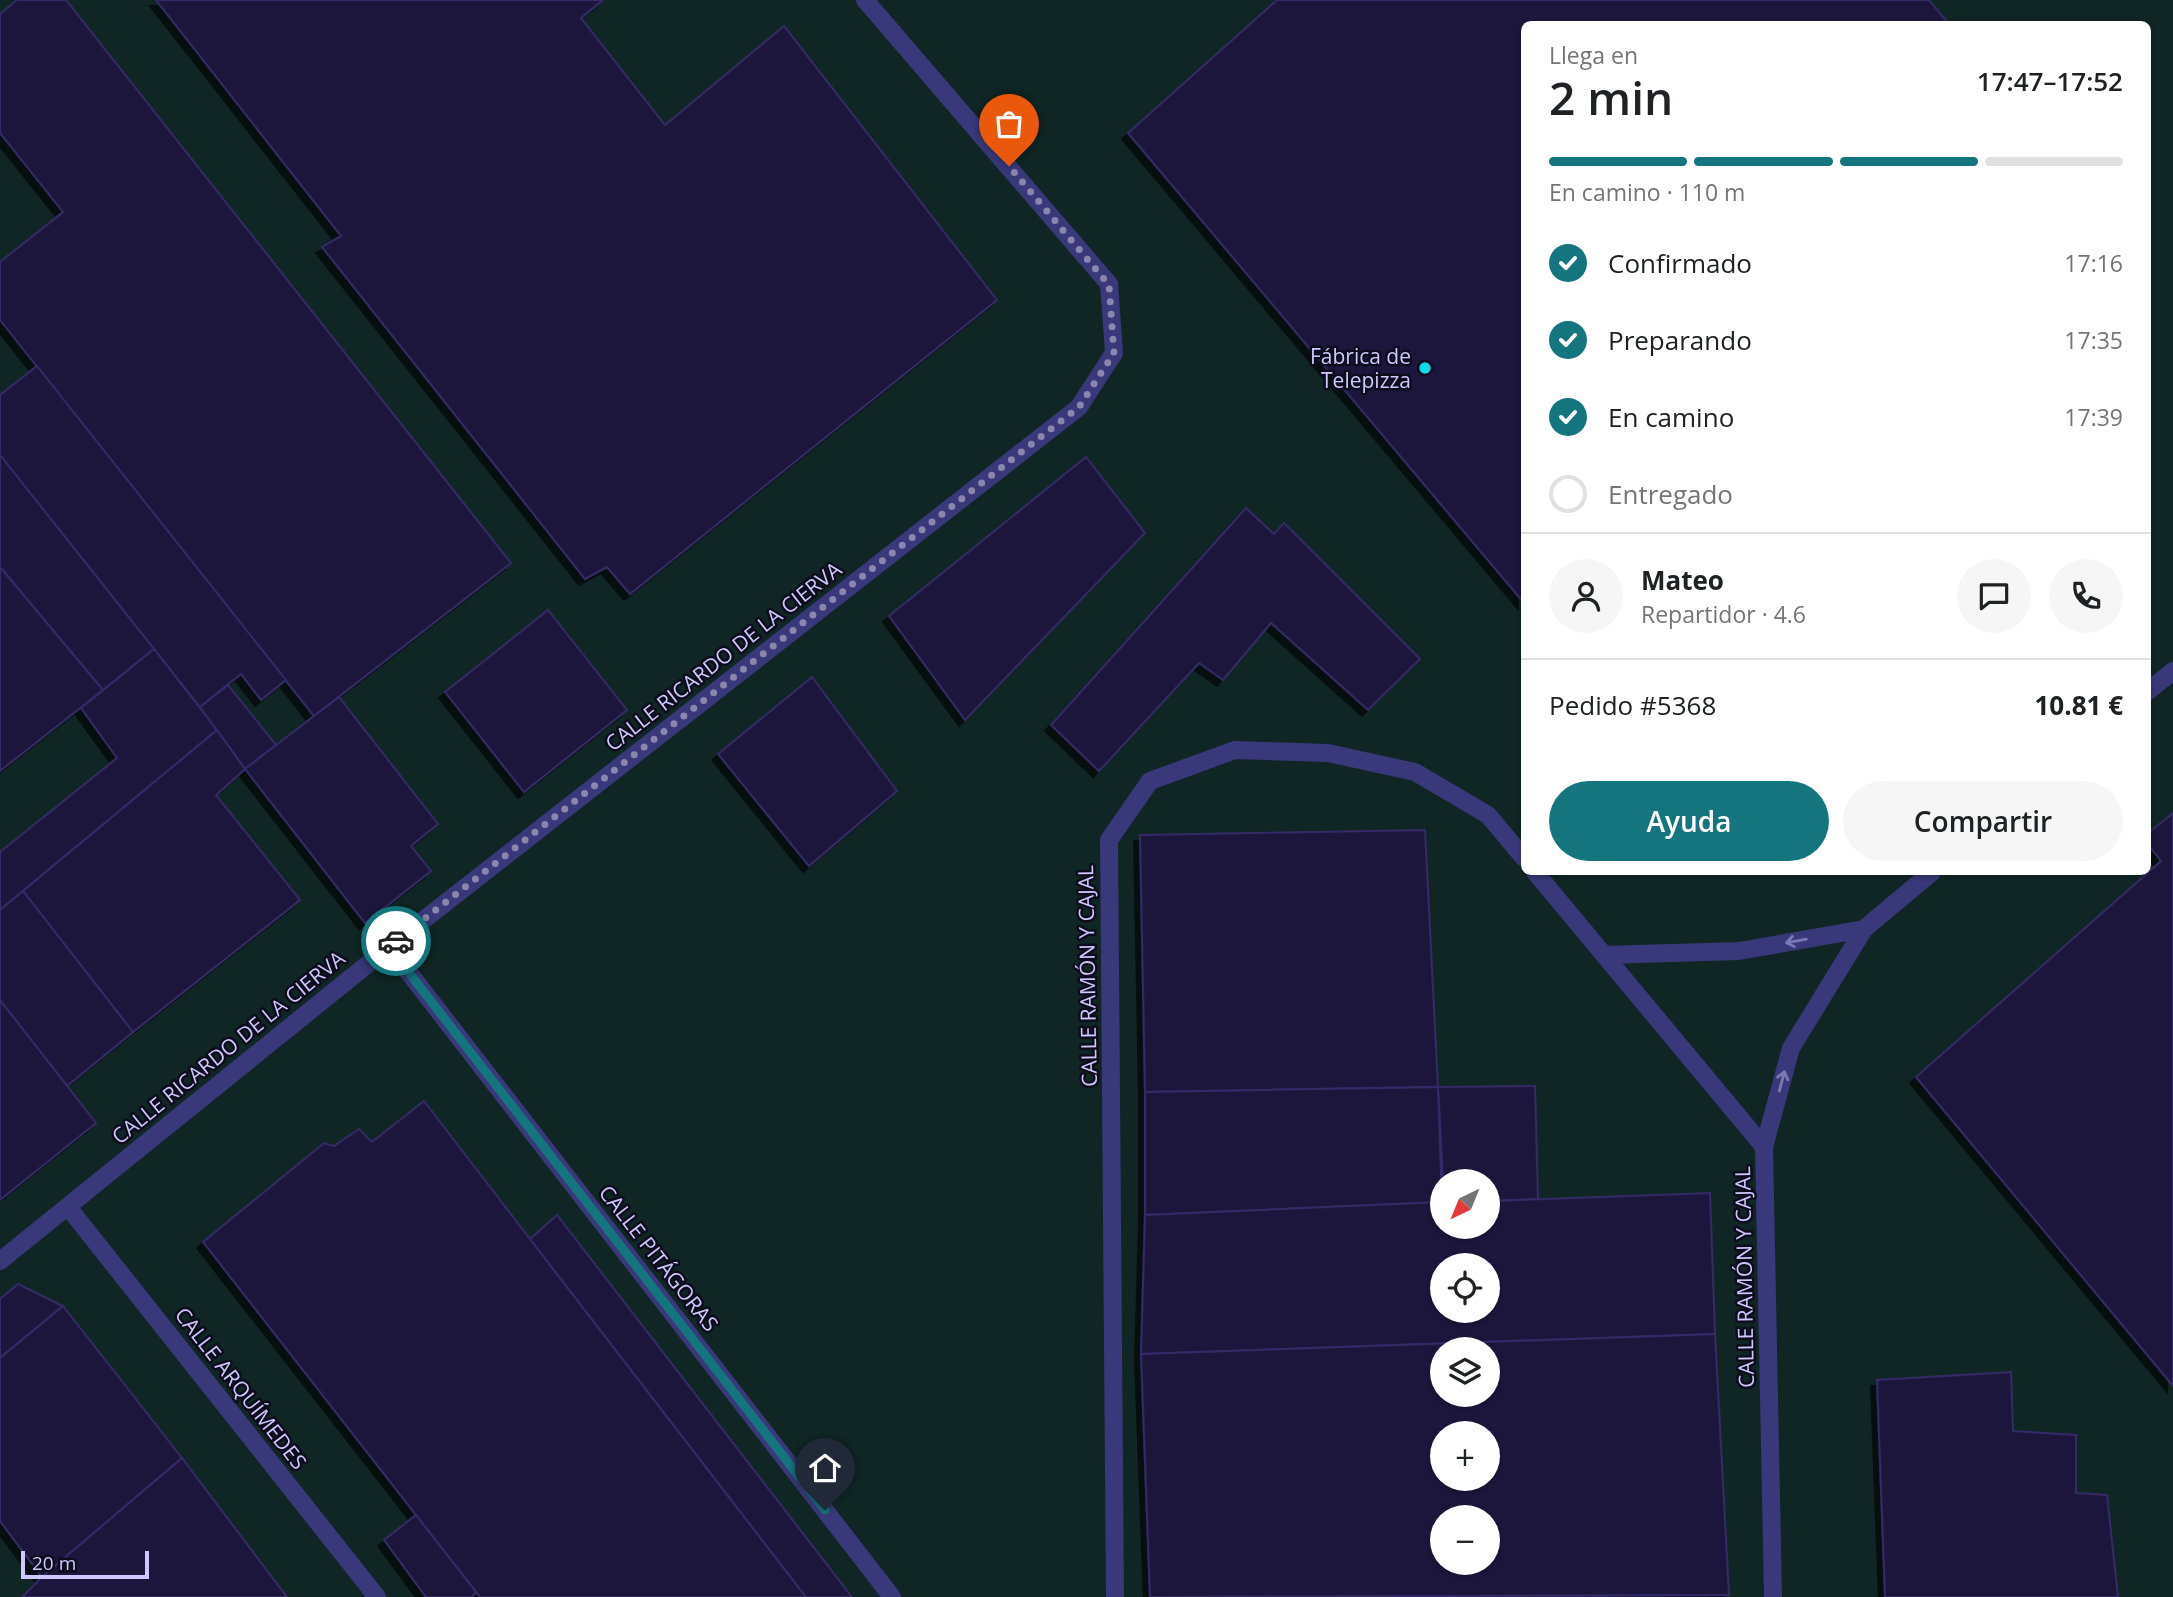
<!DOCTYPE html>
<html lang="es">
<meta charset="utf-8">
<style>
:root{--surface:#fff;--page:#f6f6f6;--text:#202124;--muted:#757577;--line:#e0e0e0;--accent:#15757e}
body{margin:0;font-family:"Open Sans",sans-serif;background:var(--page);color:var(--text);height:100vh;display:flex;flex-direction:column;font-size:26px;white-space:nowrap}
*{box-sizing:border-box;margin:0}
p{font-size:23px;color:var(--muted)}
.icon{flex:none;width:38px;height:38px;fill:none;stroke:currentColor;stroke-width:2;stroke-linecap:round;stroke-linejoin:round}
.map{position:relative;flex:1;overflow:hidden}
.panel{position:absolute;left:1521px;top:21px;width:630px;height:854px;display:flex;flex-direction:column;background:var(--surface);border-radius:10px;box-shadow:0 2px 5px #0004}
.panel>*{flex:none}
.needle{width:46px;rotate:223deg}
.controls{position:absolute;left:1430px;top:1169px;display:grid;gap:14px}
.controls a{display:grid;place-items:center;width:70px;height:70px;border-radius:50%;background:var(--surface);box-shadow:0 2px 5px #0004;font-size:35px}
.scale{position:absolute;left:21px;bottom:18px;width:128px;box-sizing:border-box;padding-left:7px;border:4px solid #cdc8fd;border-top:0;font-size:19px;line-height:24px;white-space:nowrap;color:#cdc8fd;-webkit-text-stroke:5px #0e0c1c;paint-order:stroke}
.pin{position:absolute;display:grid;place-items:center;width:60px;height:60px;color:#fff;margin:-72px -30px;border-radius:50% 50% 50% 0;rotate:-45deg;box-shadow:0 0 7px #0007}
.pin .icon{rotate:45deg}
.courier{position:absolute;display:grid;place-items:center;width:70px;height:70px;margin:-35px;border:5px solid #15757e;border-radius:50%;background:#fff;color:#222;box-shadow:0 2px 9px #0007}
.overview em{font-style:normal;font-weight:600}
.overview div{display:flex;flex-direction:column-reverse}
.overview{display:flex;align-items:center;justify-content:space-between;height:119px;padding:0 28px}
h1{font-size:46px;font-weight:600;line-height:52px}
.bar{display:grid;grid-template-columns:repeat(4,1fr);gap:10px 7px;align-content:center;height:84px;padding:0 28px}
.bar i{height:9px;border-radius:5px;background:var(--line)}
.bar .active{background:var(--accent)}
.bar p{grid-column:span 4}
.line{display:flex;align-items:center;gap:18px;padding:0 28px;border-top:2px solid var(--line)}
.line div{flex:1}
.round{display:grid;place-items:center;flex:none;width:74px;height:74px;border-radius:37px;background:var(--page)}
ol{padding:0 28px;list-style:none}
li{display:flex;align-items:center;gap:21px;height:77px}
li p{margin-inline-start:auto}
li .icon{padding:7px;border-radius:50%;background:var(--accent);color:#fff;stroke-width:4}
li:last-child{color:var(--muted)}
li i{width:38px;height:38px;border:4px solid var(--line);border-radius:50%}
.button{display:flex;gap:14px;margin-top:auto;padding:14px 28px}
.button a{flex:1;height:80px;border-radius:42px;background:var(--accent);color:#fff;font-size:28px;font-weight:600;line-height:80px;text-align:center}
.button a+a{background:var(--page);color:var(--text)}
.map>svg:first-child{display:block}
</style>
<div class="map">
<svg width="2173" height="1597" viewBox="0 0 2173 1597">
<defs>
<filter id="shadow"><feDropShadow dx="-6" dy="6" stdDeviation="0" flood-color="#0009"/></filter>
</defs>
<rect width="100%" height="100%" fill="#0e0c1c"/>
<!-- green -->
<path fill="#0f2624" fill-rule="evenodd" d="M0 0H2173V1597H0ZM1524 24H2147V872H1524ZM1442 1181H1488V1227H1442ZM1442 1265H1488V1311H1442ZM1442 1349H1488V1395H1442ZM1442 1433H1488V1479H1442ZM1442 1517H1488V1563H1442Z"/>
<!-- building -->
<g fill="#1f183c" stroke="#352b68" stroke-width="2" fill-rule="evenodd" filter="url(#shadow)">
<path d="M17 0H66L511 563 314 716 0 320V262L63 212 0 133V14Z"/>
<path d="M156 0H603L581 18 665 125 784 26 997 300 630 594 607 567 585 579 322 247 341 236Z"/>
<path d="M1277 0H1929L1949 24H1524V603L1128 133Z"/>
<path d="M37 366 286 680 261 700 241 674 200 707 0 455V395Z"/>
<path d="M0 455 154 649 103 690 0 567Z"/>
<path d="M1086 457 1145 533 965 720 889 616Z"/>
<path d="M1246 508 1274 534 1284 523 1420 659 1368 710 1271 623 1223 680 1199 663 1099 771 1051 725Z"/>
<path d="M0 567 103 690 0 771Z"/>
<path d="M548 610 627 710 524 792 445 692Z"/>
<path d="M154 649 217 730 0 910V852L117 758 81 708Z"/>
<path d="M812 677 897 791 809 866 718 754Z"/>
<path d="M228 685 276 745 245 769 200 707Z"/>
<path d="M339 697 438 824 411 846 431 871 365 923 245 769Z"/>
<path d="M217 730 245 769 216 795 300 900 133 1032 23 891Z"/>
<path d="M2173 813V1386L1916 1077 2161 861 2147 843V834Z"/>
<path d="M1425 830 1438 1087 1145 1092 1140 835Z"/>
<path d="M23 891 133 1032 67 1086 0 1000V910Z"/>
<path d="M0 1000 96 1123 0 1200Z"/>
<path d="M1535 1086 1538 1199 1488 1201V1181H1443L1438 1087Z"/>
<path d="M1438 1087 1442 1202 1145 1215V1092Z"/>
<path d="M424 1101 530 1239 806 1597H480L203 1242 324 1143 334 1146 359 1129 372 1142Z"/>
<path d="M1710 1193 1715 1334 1141 1354 1145 1215 1442 1202V1227H1488V1201ZM1442 1265H1488V1311H1442Z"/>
<path d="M557 1215 852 1597H806L530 1239Z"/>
<path d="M18 1284 63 1306 0 1358V1299Z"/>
<path d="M63 1306 182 1458 42 1577 0 1521V1358Z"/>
<path d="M1715 1334 1729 1595 1150 1597 1141 1354ZM1442 1349H1488V1395H1442ZM1442 1433H1488V1479H1442ZM1442 1517H1488V1563H1442Z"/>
<path d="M2011 1372 2013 1431 2076 1435V1493L2107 1495 2118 1597H1885L1877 1380Z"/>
<path d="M182 1458 287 1597H22L42 1577Z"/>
<path d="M416 1515 476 1592 472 1597H426L384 1540Z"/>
</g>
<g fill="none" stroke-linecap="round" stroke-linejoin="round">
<!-- street -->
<g stroke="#38387a" stroke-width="18">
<path d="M2147 692 2173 671"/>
<path d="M1535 872 1764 1147 1773 1597"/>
<path d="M389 947 892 1597"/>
<path d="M1604 955 1739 951 1864 929"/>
<path d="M1764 1147 1791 1048 1864 929 1932 872"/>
<path d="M68 1207 377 1597"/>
<path d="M0 1261 389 947 1079 407 1114 353 1109 284 865 0"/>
<path d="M1115 1597 1109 840 1150 781 1235 750 1328 753 1415 772 1488 815 1524 858"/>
</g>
</g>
<!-- one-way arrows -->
<defs><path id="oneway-shaft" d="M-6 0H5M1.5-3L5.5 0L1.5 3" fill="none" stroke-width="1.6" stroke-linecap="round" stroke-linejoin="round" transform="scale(1.75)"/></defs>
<g stroke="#7b79b5">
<use href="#oneway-shaft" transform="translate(1796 941) rotate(170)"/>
<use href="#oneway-shaft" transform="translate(1782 1081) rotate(-75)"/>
</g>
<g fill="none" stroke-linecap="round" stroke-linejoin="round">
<!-- done -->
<path stroke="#8a86ae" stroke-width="7" stroke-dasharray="0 12.6" d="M396 941 1079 407 1114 353 1109 285 1009 166"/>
<!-- route -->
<path stroke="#15757e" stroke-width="9" d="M396 941 389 947 825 1510"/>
</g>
<!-- markers -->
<circle fill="#07dbeb" stroke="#0e0c1c" stroke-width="2.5" cx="1425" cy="368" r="7"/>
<g text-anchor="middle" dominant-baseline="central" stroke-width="5" stroke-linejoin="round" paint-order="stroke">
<!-- poi labels -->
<g font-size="21" fill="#cdc8fd" stroke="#0e0c1c" text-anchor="end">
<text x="1411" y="356">Fábrica de<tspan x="1411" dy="24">Telepizza</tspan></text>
</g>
<!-- street labels -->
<g font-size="21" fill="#cdc8fd" stroke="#0e0c1c">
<text transform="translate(723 656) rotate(-38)">CALLE RICARDO DE LA CIERVA</text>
<text transform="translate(1087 976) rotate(-91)">CALLE RAMÓN Y CAJAL</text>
<text transform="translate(228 1047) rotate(-39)">CALLE RICARDO DE LA CIERVA</text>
<text transform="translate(659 1258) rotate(52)">CALLE PITÁGORAS</text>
<text transform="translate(1744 1277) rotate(-91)">CALLE RAMÓN Y CAJAL</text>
<text transform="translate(241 1388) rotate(52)">CALLE ARQUÍMEDES</text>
</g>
</g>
</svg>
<div class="controls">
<a><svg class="needle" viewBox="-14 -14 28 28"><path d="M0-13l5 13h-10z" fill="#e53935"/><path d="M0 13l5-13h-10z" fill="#757577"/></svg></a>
<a><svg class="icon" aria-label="locate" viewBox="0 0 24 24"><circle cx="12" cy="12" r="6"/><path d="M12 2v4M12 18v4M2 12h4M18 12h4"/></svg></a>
<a><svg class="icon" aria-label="layers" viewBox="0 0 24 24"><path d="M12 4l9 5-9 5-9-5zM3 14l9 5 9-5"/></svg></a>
<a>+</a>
<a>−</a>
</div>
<div class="scale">20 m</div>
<div class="pin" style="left:1009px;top:166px;background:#ea580c"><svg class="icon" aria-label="bag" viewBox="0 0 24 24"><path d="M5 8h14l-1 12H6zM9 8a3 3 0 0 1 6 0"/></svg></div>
<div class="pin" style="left:825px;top:1510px;background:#1f2937"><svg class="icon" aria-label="home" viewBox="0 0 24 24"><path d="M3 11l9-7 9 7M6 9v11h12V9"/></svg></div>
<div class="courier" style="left:396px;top:941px"><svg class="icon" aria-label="car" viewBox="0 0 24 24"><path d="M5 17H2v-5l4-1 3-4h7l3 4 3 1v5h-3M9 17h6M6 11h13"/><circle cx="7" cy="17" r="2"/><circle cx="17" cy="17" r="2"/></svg></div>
<section class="panel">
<div class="overview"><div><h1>2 min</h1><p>Llega en</p></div><em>17:47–17:52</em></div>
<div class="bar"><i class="active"></i><i class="active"></i><i class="active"></i><i></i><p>En camino · 110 m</p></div>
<ol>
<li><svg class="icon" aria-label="check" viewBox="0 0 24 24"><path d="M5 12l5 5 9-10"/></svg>Confirmado<p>17:16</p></li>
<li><svg class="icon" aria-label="check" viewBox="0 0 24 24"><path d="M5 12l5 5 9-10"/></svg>Preparando<p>17:35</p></li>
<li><svg class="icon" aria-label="check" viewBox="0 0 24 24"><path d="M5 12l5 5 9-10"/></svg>En camino<p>17:39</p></li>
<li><i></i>Entregado</li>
</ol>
<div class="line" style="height:126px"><a class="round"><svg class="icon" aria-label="person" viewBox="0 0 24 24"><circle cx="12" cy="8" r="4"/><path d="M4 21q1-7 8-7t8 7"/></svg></a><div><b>Mateo</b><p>Repartidor · 4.6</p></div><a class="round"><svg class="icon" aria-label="chat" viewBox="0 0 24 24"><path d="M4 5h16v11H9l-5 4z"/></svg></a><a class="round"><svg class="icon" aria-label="phone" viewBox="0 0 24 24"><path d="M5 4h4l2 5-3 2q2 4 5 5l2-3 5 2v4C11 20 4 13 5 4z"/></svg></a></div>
<div class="line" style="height:91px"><div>Pedido #5368</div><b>10.81 €</b></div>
<div class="button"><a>Ayuda</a><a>Compartir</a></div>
</section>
</div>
